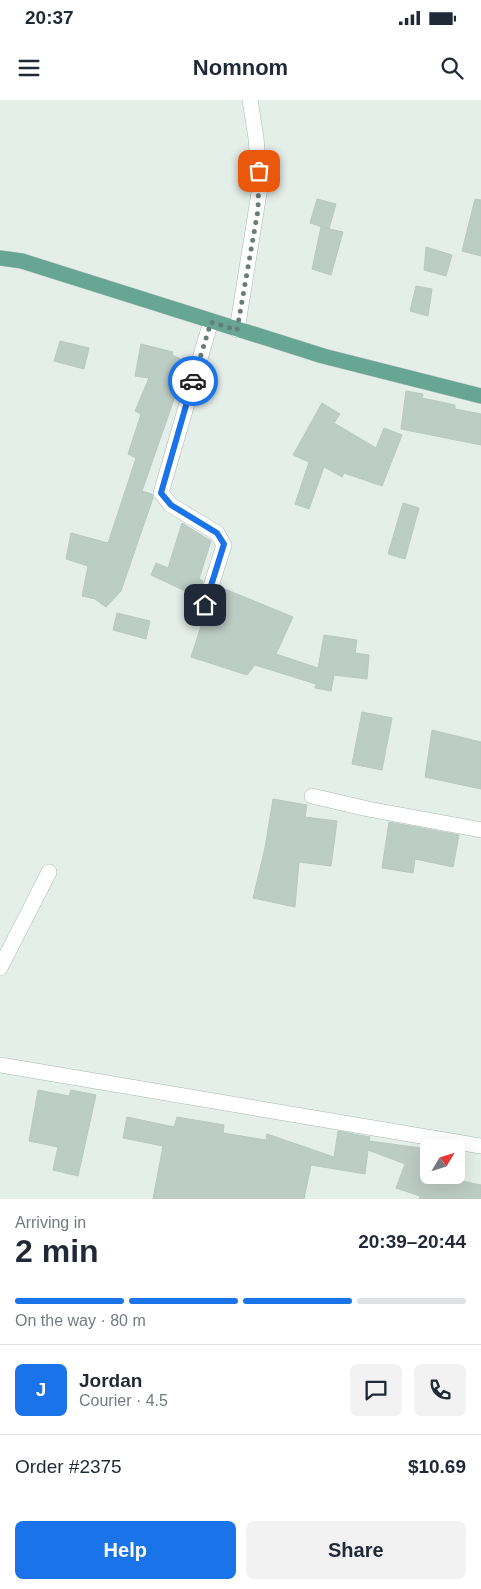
<!DOCTYPE html>
<meta charset="utf-8">
<style>
:root{--surface:#fff;--page:#f2f2f3;--text:#1f2937;--muted:#747a83;--line:#e0e1e3;--accent:#1a73e8}
body{margin:0;font-family:Helvetica,sans-serif;background:var(--page);color:var(--text);height:100vh;display:flex;flex-direction:column;font-size:19px;white-space:nowrap}
*{box-sizing:border-box;margin:0}
p{font-size:16px;color:var(--muted)}
.icon{flex:none;width:28px;height:28px;fill:none;stroke:currentColor;stroke-width:2;stroke-linecap:round;stroke-linejoin:round}
.map{position:relative;height:1099px;overflow:hidden}
.drawer{display:flex;flex-direction:column;background:var(--surface);flex:1}
.drawer>*{flex:none}
.needle{width:32px;rotate:52deg}
.buttons{position:absolute;left:420px;top:1039px;display:grid;gap:10px}
.buttons a{display:grid;place-items:center;width:45px;height:45px;border-radius:8px;background:var(--surface);box-shadow:0 5px 20px #0002;font-size:25px}
.pin{position:absolute;display:grid;place-items:center;width:42px;height:42px;color:#fff;margin:-21px;border-radius:10px;box-shadow:0 2px 8px #0006}
.courier{position:absolute;display:grid;place-items:center;width:50px;height:50px;margin:-25px;border:4px solid #1a73e8;border-radius:50%;background:#fff;color:#222;box-shadow:0 1px 6px #0007}
.head em{font-style:normal;font-weight:600}
.head div{display:flex;flex-direction:column-reverse}
.head{display:flex;align-items:center;justify-content:space-between;height:85px;padding:0 15px}
h1{font-size:32px;font-weight:600;line-height:38px}
.bar{display:grid;grid-template-columns:repeat(4,1fr);gap:8px 5px;align-content:center;height:60px;padding:0 15px}
.bar i{height:6px;border-radius:4px;background:var(--line)}
.bar .selected{background:var(--accent)}
.bar p{grid-column:span 4}
.line{display:flex;align-items:center;gap:12px;padding:0 15px;border-top:1px solid var(--line)}
.line div{flex:1}
.round{display:grid;place-items:center;flex:none;width:52px;height:52px;border-radius:8px;background:var(--page)}
.cta{display:flex;gap:10px;margin-top:auto;padding:10px 15px}
.cta a{flex:1;height:58px;border-radius:8px;background:var(--accent);color:#fff;font-size:20px;font-weight:600;line-height:58px;text-align:center}
.cta a+a{background:var(--page);color:var(--text)}
.status{display:flex;justify-content:space-between;align-items:center;height:35px;padding:0 25px;background:var(--surface);direction:ltr}
.status svg{height:14px;fill:currentColor}
header{display:flex;justify-content:space-between;align-items:center;height:65px;padding:0 15px;background:var(--surface);font-size:22px;font-weight:600}
.map>svg:first-child{display:block}
</style>
<div class="status"><b>20:37</b><svg viewBox="0 0 49 12"><path d="M0 12V9h3v3zM5 12V6h3v6zM10 12V3h3v9zM15 12V0h3v12zM26 1h20v11H26zM47 4h2v5h-2z"/></svg></div>
<header><svg class="icon" aria-label="menu" viewBox="0 0 24 24"><path d="M4 6h16M4 12h16M4 18h16"/></svg>Nomnom<svg class="icon" aria-label="search" viewBox="0 0 24 24"><circle cx="10" cy="10" r="6"/><path d="M15 15l6 6"/></svg></header>
<div class="map">
<svg width="481" height="1099" viewBox="0 0 481 1099">
<rect width="100%" height="100%" fill="#e5efea"/>
<!-- building -->
<g fill="#bccdc5" stroke="#b6c9c0">
<path d="M317 99 336 104 329 129 310 123Z"/>
<path d="M475 99 481 100V156L462 151Z"/>
<path d="M321 127 343 132 331 175 312 169Z"/>
<path d="M426 147 452 155 446 176 424 170Z"/>
<path d="M416 186 432 189 428 216 410 211Z"/>
<path d="M60 241 89 248 84 269 54 261Z"/>
<path d="M141 244 173 252 172 255 187 262 142 391 152 394 153 398 121 491 106 507 95 499 82 496 88 466 66 459 71 433 108 443 136 358 128 354 141 314 135 311 149 278 135 276Z"/>
<path d="M406 291 423 294 422 298 455 305V309L481 314V345L401 329Z"/>
<path d="M322 303 340 314 334 323 376 348 384 328 402 335 382 386 344 373 342 377 324 367 309 409 295 404 309 362 293 355Z"/>
<path d="M403 403 419 408 405 459 388 454Z"/>
<path d="M182 423 211 441 199 479 203 481 198 497 151 475 156 463 168 468Z"/>
<path d="M220 487 293 517 276 554 318 568 324 535 357 540 355 553 369 555 367 579 334 575 331 591 315 588 316 584 255 565 247 575 191 557 205 514 214 508Z"/>
<path d="M117 513 150 521 146 539 113 530Z"/>
<path d="M362 612 392 618 382 670 352 664Z"/>
<path d="M432 630 481 642V689L425 677Z"/>
<path d="M273 699 307 705 305 717 337 721 331 766 299 762 295 807 253 798 265 748Z"/>
<path d="M389 722 459 735 453 767 415 759 413 773 382 768Z"/>
<path d="M38 990 69 996 71 990 96 995 78 1076 53 1070 58 1047 29 1041Z"/>
<path d="M127 1017 174 1027 177 1017 224 1025 223 1033 266 1040 267 1034 334 1057 338 1031 370 1037 369 1041 429 1049V1075H453L452 1079 481 1085V1099H419L420 1096 396 1088 405 1064 368 1050 365 1074 311 1065 304 1099H153L163 1046 123 1038Z"/>
</g>
<g fill="none" stroke-linecap="round" stroke-linejoin="round">
<defs>
<g id="minor">
<path d="M237 230 260 87 256 38 250 0"/>
<path d="M205 505 224 445 217 433 171 405 161 393 211 221"/>
<path d="M312 696 368 709 481 730"/>
<path d="M0 868 49 772"/>
<path d="M0 965 481 1046"/>
</g>
<path id="major" d="M0 158 22 161 323 256 481 296"/>
</defs>
<!-- minor casing -->
<use href="#minor" stroke="#a7b8b1" stroke-width="16"/>
<!-- major casing -->
<use href="#major" stroke="#c1cac7" stroke-width="16"/>
<!-- minor -->
<use href="#minor" stroke="#fff" stroke-width="15"/>
<!-- major -->
<use href="#major" stroke="#67a693" stroke-width="15"/>
</g>
<g fill="none" stroke-linecap="round" stroke-linejoin="round">
<!-- done -->
<path stroke="#667f76" stroke-width="5" stroke-dasharray="0 9" d="M193 281 211 222 237 230 258 110 259 71"/>
<!-- route -->
<path stroke="#1a73e8" stroke-width="6" d="M193 281 161 393 171 405 217 433 224 444 205 505"/>
</g>
</svg>
<div class="buttons">
<a><svg class="needle" viewBox="-14 -14 28 28"><path d="M0-13l5 13h-10z" fill="#e53935"/><path d="M0 13l5-13h-10z" fill="#747a83"/></svg></a>
</div>
<div class="pin" style="left:259px;top:71px;background:#ea580c"><svg class="icon" aria-label="bag" viewBox="0 0 24 24"><path d="M5 8h14l-1 12H6zM9 8a3 3 0 0 1 6 0"/></svg></div>
<div class="pin" style="left:205px;top:505px;background:#1f2937"><svg class="icon" aria-label="home" viewBox="0 0 24 24"><path d="M3 11l9-7 9 7M6 9v11h12V9"/></svg></div>
<div class="courier" style="left:193px;top:281px"><svg class="icon" aria-label="car" viewBox="0 0 24 24"><path d="M5 17H2v-5l4-1 3-4h7l3 4 3 1v5h-3M9 17h6M6 11h13"/><circle cx="7" cy="17" r="2"/><circle cx="17" cy="17" r="2"/></svg></div>
</div>
<section class="drawer">
<div class="head"><div><h1>2 min</h1><p>Arriving in</p></div><em>20:39–20:44</em></div>
<div class="bar"><i class="selected"></i><i class="selected"></i><i class="selected"></i><i></i><p>On the way · 80 m</p></div>
<div class="line" style="height:90px"><b class="round" style="background:var(--accent);color:#fff">J</b><div><b>Jordan</b><p>Courier · 4.5</p></div><a class="round"><svg class="icon" aria-label="chat" viewBox="0 0 24 24"><path d="M4 5h16v11H9l-5 4z"/></svg></a><a class="round"><svg class="icon" aria-label="phone" viewBox="0 0 24 24"><path d="M5 4h4l2 5-3 2q2 4 5 5l2-3 5 2v4C11 20 4 13 5 4z"/></svg></a></div>
<div class="line" style="height:65px"><div>Order #2375</div><b>$10.69</b></div>
<div class="cta"><a>Help</a><a>Share</a></div>
</section>
